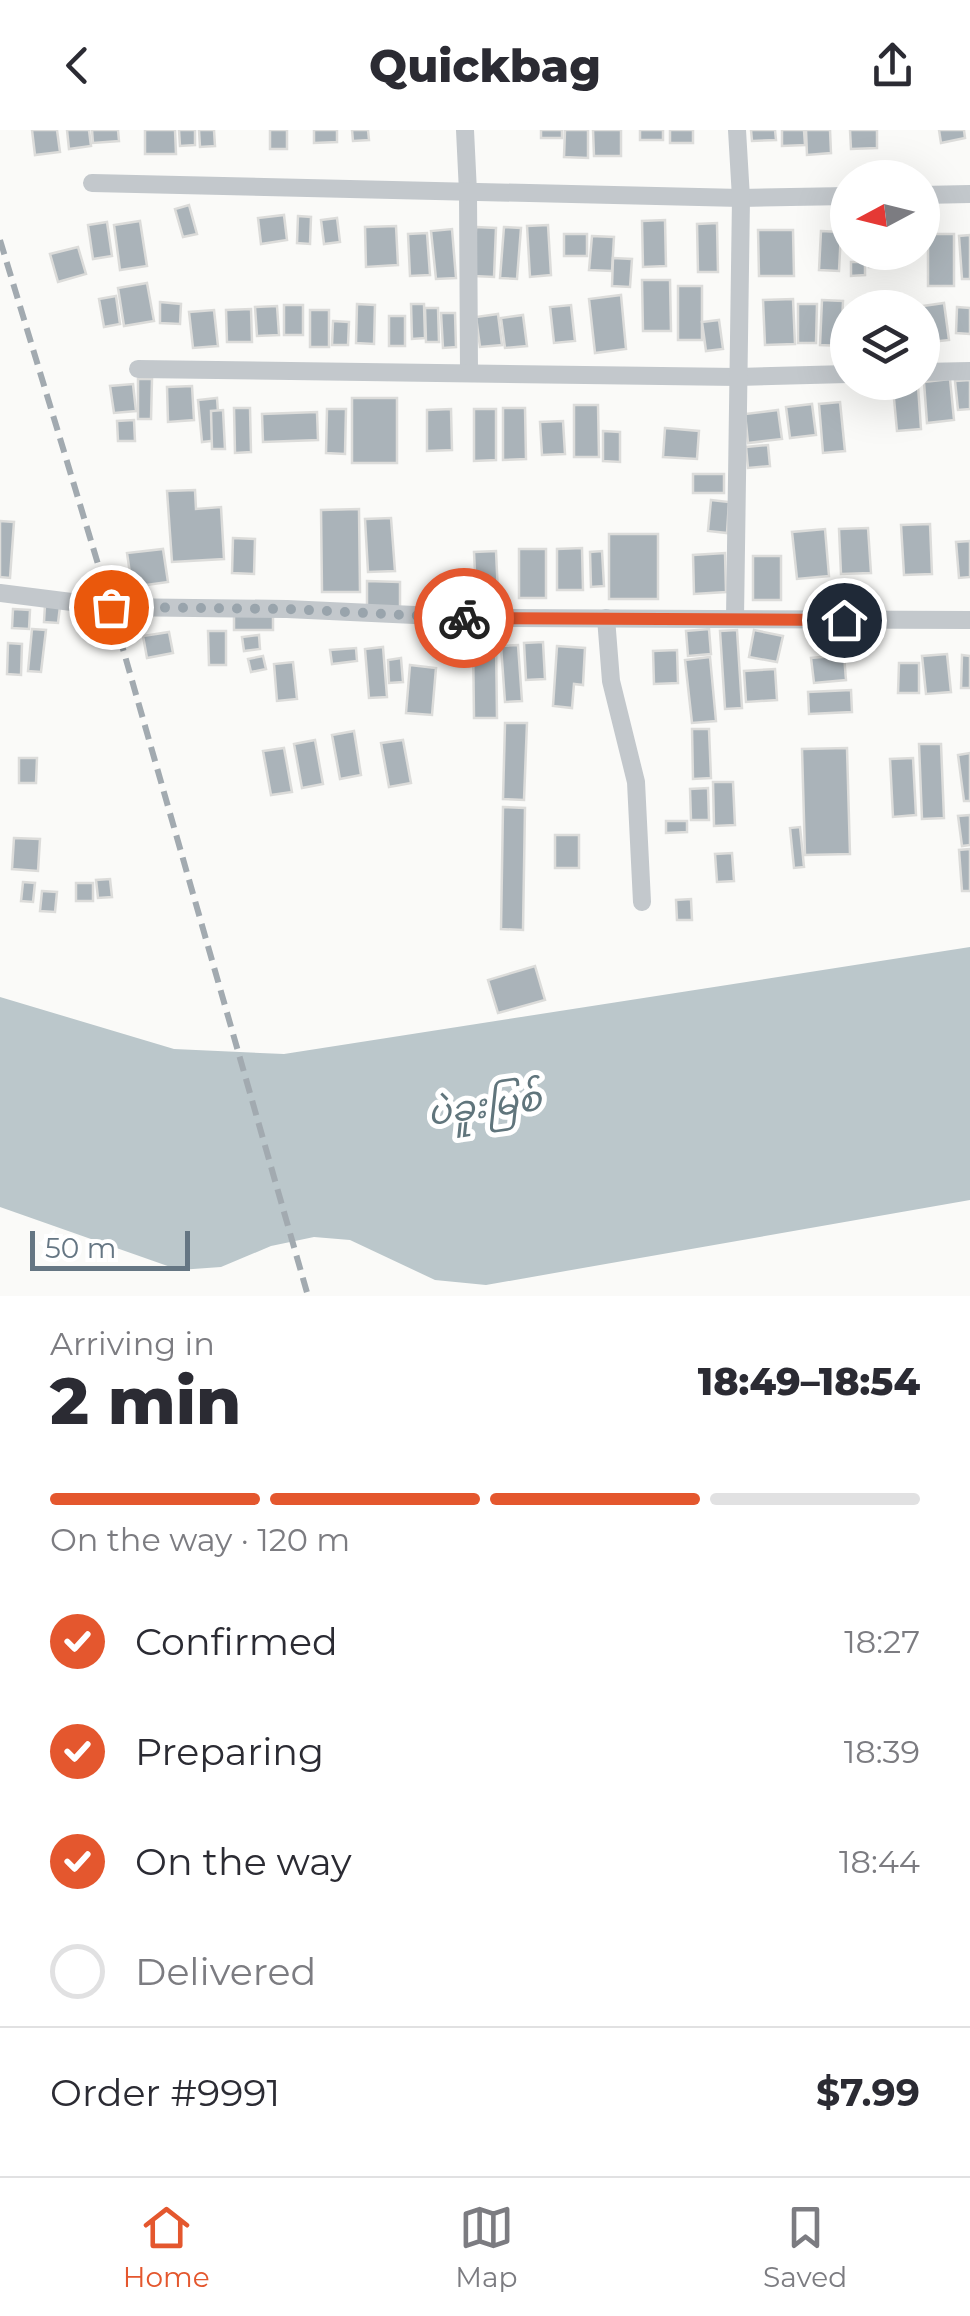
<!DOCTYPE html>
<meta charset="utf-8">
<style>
:root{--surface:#fff;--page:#f2f2f3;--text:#2b2b33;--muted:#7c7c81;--line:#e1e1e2;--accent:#e4572e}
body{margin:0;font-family:Montserrat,"Noto Sans Myanmar",sans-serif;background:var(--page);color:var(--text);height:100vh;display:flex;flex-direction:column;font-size:38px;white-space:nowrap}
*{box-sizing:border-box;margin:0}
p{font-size:32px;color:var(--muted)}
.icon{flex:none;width:55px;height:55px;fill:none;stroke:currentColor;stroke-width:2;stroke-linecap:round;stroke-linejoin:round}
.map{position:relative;height:1166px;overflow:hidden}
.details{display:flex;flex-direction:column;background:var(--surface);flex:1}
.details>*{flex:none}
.needle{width:65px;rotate:263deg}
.buttons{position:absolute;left:830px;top:30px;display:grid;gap:20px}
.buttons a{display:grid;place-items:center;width:110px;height:110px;border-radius:50%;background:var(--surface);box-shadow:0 10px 40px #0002;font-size:50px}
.scale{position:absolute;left:30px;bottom:25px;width:160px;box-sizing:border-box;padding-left:10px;border:5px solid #657683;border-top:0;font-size:28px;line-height:35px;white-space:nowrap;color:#657683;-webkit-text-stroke:8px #fff;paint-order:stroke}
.pin{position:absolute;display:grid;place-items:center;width:85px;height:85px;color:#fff;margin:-42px;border:5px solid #fff;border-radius:50%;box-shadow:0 2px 10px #0007}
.courier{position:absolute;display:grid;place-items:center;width:100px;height:100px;margin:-50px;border:8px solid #e4572e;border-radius:50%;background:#fff;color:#222;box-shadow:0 2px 12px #0007}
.summary em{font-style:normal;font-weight:800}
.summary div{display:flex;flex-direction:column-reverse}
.summary{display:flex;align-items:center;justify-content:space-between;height:170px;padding:0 50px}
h1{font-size:65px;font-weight:800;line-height:75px}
.bar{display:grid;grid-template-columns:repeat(4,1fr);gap:15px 10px;align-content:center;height:120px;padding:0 50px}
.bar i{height:12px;border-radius:8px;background:var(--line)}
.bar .on{background:var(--accent)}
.bar p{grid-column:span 4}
.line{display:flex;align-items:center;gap:25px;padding:0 50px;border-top:2px solid var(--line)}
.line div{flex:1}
ol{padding:0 50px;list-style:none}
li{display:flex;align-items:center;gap:30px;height:110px}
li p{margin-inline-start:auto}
li .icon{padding:10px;border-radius:50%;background:var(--accent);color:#fff;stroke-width:4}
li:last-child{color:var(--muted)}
li i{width:55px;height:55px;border:5px solid var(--line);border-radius:50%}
header{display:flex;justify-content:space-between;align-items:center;height:130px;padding:0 50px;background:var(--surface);font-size:45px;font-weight:800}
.tab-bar{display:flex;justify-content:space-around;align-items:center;height:140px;border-top:2px solid var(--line);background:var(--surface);font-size:28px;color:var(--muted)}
.tab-bar a{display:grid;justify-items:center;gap:5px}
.tab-bar .on{color:var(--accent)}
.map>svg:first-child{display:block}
</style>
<header><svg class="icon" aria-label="back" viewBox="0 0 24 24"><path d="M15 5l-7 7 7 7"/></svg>Quickbag<svg class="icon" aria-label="share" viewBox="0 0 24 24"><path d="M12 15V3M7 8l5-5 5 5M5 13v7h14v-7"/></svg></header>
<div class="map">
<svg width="970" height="1166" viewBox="0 0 970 1166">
<rect width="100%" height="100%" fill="#fafaf8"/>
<!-- water -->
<path fill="#bbc7cb" d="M970 817V1070L486 1155 435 1150 350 1110 314 1107 271 1116 221 1137 179 1140 0 1077V867L174 919 284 924Z"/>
<!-- building -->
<g fill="#aab3b9" stroke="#dcdcda" stroke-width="2.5">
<path d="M32 0H57L60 22 35 25Z"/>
<path d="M67 0H89L91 16 69 19Z"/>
<path d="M92 0H118L119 11 93 13Z"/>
<path d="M145 0H175L176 24H145Z"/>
<path d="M179 0H195V15L180 16Z"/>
<path d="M199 0H214L215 16 200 17Z"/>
<rect x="270" y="0" width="17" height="19"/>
<path d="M314 0H337V12L314 13Z"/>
<path d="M352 0H368L369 10 353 11Z"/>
<rect x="541" y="0" width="21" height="8"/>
<path d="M565 0H588V28L564 27Z"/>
<path d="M593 0H621V26H594Z"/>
<rect x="640" y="0" width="23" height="10"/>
<rect x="670" y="0" width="23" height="13"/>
<path d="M751 0H775L776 10 752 11Z"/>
<path d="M782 0H804L805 15 782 16Z"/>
<path d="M806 0H830L831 23 807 25Z"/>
<path d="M850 0H877V18L851 19Z"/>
<path d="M939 0H964L965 8 941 13Z"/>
<path d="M189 75 197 104 183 107 175 79Z"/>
<path d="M284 85 287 110 261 114 258 88Z"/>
<path d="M298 86 311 87 310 114 297 113Z"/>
<path d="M337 88 340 112 324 114 321 90Z"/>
<path d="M665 90 666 136 643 137 642 91Z"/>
<path d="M140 91 147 136 120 140 114 95Z"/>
<path d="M107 92 112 126 93 129 88 95Z"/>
<path d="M717 93 718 142H698L697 94Z"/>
<path d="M548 95 551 145 530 147 527 96Z"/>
<path d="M396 96 398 135 366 137 365 97Z"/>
<path d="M476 97 496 98 494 147 474 146Z"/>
<path d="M504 97 521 98 517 149 500 148Z"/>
<path d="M452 99 456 148 436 149 431 101Z"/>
<path d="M758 100H793L794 146H759Z"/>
<path d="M821 101 841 102 839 141 819 140Z"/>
<path d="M427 103 430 145 410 146 408 104Z"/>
<rect x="564" y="104" width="23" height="22"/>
<rect x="928" y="104" width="26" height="52"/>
<path d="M970 105V149H962L959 106Z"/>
<path d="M592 106 614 107 612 141 589 140Z"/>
<path d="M78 117 86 144 58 152 50 124Z"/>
<path d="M868 122H882L883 137H869Z"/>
<path d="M613 128 632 129 630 157 612 156Z"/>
<path d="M851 132H865V145L851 146Z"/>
<path d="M642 150H670L671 201H643Z"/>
<path d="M147 153 154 191 124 196 118 158Z"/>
<rect x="678" y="156" width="24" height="54"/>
<path d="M621 165 626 219 595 223 589 169Z"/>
<path d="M116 166 120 194 104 197 99 169Z"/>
<path d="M793 169 795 214 765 215 763 170Z"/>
<path d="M822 170 843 171 841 216 820 215Z"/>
<path d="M160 172 181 174 180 194 160 193Z"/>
<path d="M944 173 949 210 922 213V178L916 177Z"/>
<path d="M357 174 375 175 374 214 356 213Z"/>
<path d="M411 174H424L425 208 412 209Z"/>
<path d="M798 174H817L816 213H798Z"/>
<rect x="284" y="175" width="19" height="30"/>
<path d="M571 175 575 211 554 213 550 177Z"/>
<path d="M277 176 279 205 257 206 255 177Z"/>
<path d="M957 177 970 178V204L956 203Z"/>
<path d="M425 178H438L439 212H426Z"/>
<path d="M251 179 252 212H227L226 180Z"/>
<path d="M214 180 218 216 193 218 189 182Z"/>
<rect x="310" y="180" width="19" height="37"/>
<path d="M441 183H455L456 217 443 218Z"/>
<path d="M498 184 502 215 480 217 476 187Z"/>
<path d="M523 185 527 216 505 218 501 188Z"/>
<rect x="389" y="186" width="16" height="30"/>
<path d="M719 190 723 219 706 221 702 192Z"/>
<path d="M333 191 349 192 348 215H332Z"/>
<path d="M138 249H152L151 289H138Z"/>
<path d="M950 249 954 290 927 293 924 252Z"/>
<path d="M970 250V279L958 280 955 251Z"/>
<path d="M133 254 136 281 114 283 110 256Z"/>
<path d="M192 256 194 290 168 292 167 257Z"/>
<path d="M918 256 921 299 897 301 893 258Z"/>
<path d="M217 268 220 310 202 312 198 270Z"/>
<rect x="352" y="268" width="45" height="65"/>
<path d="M840 272 845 321 823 323 819 274Z"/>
<path d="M812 274 816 305 790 308 786 277Z"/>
<path d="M574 275H598L599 327H574Z"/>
<path d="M234 278H250L251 322 235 323Z"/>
<path d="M503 278H525L526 329 503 330Z"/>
<path d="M327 279H346L345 324 326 323Z"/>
<path d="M451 279 452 320 427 321V280Z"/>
<path d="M474 279H496V330L474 331Z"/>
<path d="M223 280 225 319H212L211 281Z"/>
<path d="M778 280 782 309 748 313 745 284Z"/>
<path d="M317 282 318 310 263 312 262 284Z"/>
<path d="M134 290 135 311H118L117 291Z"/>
<path d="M563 291 565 324 542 325 540 292Z"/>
<path d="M665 298 699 301 697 329 663 327Z"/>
<path d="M603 301 620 302V332L603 331Z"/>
<path d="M768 315 770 336 748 338 746 317Z"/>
<rect x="693" y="344" width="31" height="19"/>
<path d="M195 360 196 379 221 377 224 429 172 432 167 361Z"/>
<path d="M711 370 729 372 727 403 708 401Z"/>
<path d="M359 379 360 462H322L321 380Z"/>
<path d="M391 388 395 441 368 442 365 389Z"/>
<path d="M0 391 14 392 10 448 0 447Z"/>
<path d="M930 394 932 444 904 445 901 395Z"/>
<path d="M868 398 871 443 841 444 839 399Z"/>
<path d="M825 399 829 446 797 449 792 402Z"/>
<rect x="609" y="404" width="49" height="65"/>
<path d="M233 408 255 409 254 444 232 443Z"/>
<path d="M970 411V447L959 448 956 412Z"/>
<path d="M582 418 583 460H557V419Z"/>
<path d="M163 419 168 452 132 457 127 423Z"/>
<rect x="519" y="419" width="27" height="49"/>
<path d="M496 421 498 464H476L474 422Z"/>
<path d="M602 421 604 456 591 457 590 422Z"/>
<path d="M725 423 726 462 694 464 693 425Z"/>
<rect x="753" y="426" width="28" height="44"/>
<path d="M367 451 400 452V478L367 477Z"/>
<path d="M45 475 60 477 58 493 44 492Z"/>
<path d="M13 479 30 480 29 499 12 498Z"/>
<rect x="234" y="484" width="39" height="16"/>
<path d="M32 499 46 500 41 542 28 541Z"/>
<path d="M709 499 711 524 688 526 686 501Z"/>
<path d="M737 500 742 578 725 579 720 501Z"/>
<path d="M754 500 783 506 777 532 749 527Z"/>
<path d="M208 501H226V535H209Z"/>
<path d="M169 502 173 523 147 528 143 506Z"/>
<path d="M259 505 260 519 244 521 242 507Z"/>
<path d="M473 509H496L497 588H474Z"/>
<path d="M543 512 545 549 526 550 524 513Z"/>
<path d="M8 513 22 514 21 545 7 544Z"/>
<path d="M518 515 522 571 505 572 501 516Z"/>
<path d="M557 516 585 518 583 555 574 554 572 578 553 576Z"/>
<path d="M383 517 387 567 369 568 365 519Z"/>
<path d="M356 518 357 531 332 534 330 520Z"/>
<path d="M677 520 678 553 654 554 653 521Z"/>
<path d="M947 524 951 562 926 564 922 526Z"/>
<path d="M844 525 846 550 814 553 811 528Z"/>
<path d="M962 525 970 526V558H961Z"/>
<path d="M263 526 266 539 251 542 248 529Z"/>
<path d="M710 527 716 591 692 593 685 530Z"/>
<path d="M401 528 403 552 389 553 388 530Z"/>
<path d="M293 532 297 569 277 571 274 534Z"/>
<path d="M899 533H919V563H898Z"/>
<path d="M410 535 436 538 432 585 406 583Z"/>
<path d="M775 539 777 570 746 572 744 541Z"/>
<path d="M851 560 852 582 809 584 808 562Z"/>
<path d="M505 593H527L524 670 503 669Z"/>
<path d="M692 599H709L711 648 693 649Z"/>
<path d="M354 601 361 645 340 649 332 605Z"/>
<path d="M315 610 323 654 302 658 294 614Z"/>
<path d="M403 610 411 653 389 657 381 613Z"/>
<path d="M919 614H941L944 688 922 689Z"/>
<path d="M284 618 292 662 271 665 263 621Z"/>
<path d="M847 618 850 724 805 725 802 619Z"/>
<path d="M970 623V671H964L958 625Z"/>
<path d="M19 628H37L36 653H19Z"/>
<path d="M913 628 916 685 893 687 890 629Z"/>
<path d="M713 652H733L735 695 714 696Z"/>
<path d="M708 658 709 690H691L690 659Z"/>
<path d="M503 677 525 678 523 800 501 799Z"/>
<path d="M970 685V715L962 716 958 686Z"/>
<path d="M666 691H687V702L666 703Z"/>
<path d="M800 697 804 737 794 738 790 698Z"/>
<rect x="555" y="705" width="24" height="33"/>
<path d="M14 708 40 709 38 741 12 739Z"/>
<path d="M970 719V761H962L959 720Z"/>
<path d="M732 723 734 751 717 752 715 724Z"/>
<path d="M110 749 112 767 98 768 96 750Z"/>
<path d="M23 752 35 753 33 772 21 771Z"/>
<rect x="76" y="753" width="17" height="18"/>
<path d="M42 761 57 762 55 782 40 781Z"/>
<path d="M691 769 692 790H677L676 770Z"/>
<path d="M535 836 545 870 498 883 488 850Z"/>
</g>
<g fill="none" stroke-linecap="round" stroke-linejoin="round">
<!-- street -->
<g stroke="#c3c8cc" stroke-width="18">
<path d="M465 0 468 62 469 243"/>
<path d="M92 53 741 68 848 66"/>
<path d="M922 65 970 64"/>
<path d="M138 239 738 247 848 244"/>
<path d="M922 242 970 241"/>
<path d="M0 463 111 477 287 479 478 488 970 490"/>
<path d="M606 488 611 551 636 652 642 772"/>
<path d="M735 488 741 68 737 0"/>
</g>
<!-- rail -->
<path stroke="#a2aab0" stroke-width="6" stroke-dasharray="15 8" stroke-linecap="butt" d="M0 110 111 477 308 1166"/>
</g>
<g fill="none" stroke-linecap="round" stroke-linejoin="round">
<!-- done -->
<path stroke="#99a4ac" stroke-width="10" stroke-dasharray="0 18" d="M111 477 287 479 464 488"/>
<!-- route -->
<path stroke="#e4572e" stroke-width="12" d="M464 488 844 490"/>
</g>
<g text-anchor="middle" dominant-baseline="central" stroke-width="10" stroke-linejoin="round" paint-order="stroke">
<!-- water labels -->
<g font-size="35" font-style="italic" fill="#60757c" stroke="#fff">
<text transform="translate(484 975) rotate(-8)">ပဲခူးမြစ်</text>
</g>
</g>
</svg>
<div class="buttons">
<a><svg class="needle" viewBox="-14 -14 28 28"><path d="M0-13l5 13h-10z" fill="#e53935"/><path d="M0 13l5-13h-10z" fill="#7c7c81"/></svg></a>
<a><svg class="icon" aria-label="layers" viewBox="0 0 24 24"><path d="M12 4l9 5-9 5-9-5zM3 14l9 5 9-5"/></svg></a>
</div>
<div class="scale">50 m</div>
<div class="pin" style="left:111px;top:477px;background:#ea580c"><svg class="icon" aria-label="bag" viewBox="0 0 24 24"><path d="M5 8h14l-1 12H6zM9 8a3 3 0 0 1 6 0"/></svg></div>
<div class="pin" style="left:844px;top:490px;background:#1f2937"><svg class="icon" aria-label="home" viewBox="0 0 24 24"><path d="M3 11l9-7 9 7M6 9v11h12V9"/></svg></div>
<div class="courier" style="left:464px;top:488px"><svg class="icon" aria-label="bike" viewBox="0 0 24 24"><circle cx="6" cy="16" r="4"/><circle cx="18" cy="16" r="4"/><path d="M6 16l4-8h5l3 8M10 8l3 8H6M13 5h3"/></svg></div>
</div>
<section class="details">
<div class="summary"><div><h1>2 min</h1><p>Arriving in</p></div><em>18:49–18:54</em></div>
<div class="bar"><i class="on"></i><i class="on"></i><i class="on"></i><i></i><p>On the way · 120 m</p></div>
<ol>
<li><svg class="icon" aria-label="check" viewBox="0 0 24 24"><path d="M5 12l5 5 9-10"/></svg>Confirmed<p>18:27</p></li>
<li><svg class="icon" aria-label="check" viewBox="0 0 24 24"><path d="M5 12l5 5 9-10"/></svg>Preparing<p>18:39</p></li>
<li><svg class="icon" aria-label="check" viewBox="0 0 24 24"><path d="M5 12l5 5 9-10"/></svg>On the way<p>18:44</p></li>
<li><i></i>Delivered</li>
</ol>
<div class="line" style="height:130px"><div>Order #9991</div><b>$7.99</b></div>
</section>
<nav class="tab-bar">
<a class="on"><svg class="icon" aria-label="home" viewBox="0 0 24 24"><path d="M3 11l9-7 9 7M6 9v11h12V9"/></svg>Home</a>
<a><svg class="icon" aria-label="map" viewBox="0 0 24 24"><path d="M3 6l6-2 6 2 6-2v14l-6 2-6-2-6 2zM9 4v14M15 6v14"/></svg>Map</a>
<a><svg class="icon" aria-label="saved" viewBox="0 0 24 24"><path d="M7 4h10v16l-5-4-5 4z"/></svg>Saved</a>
</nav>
